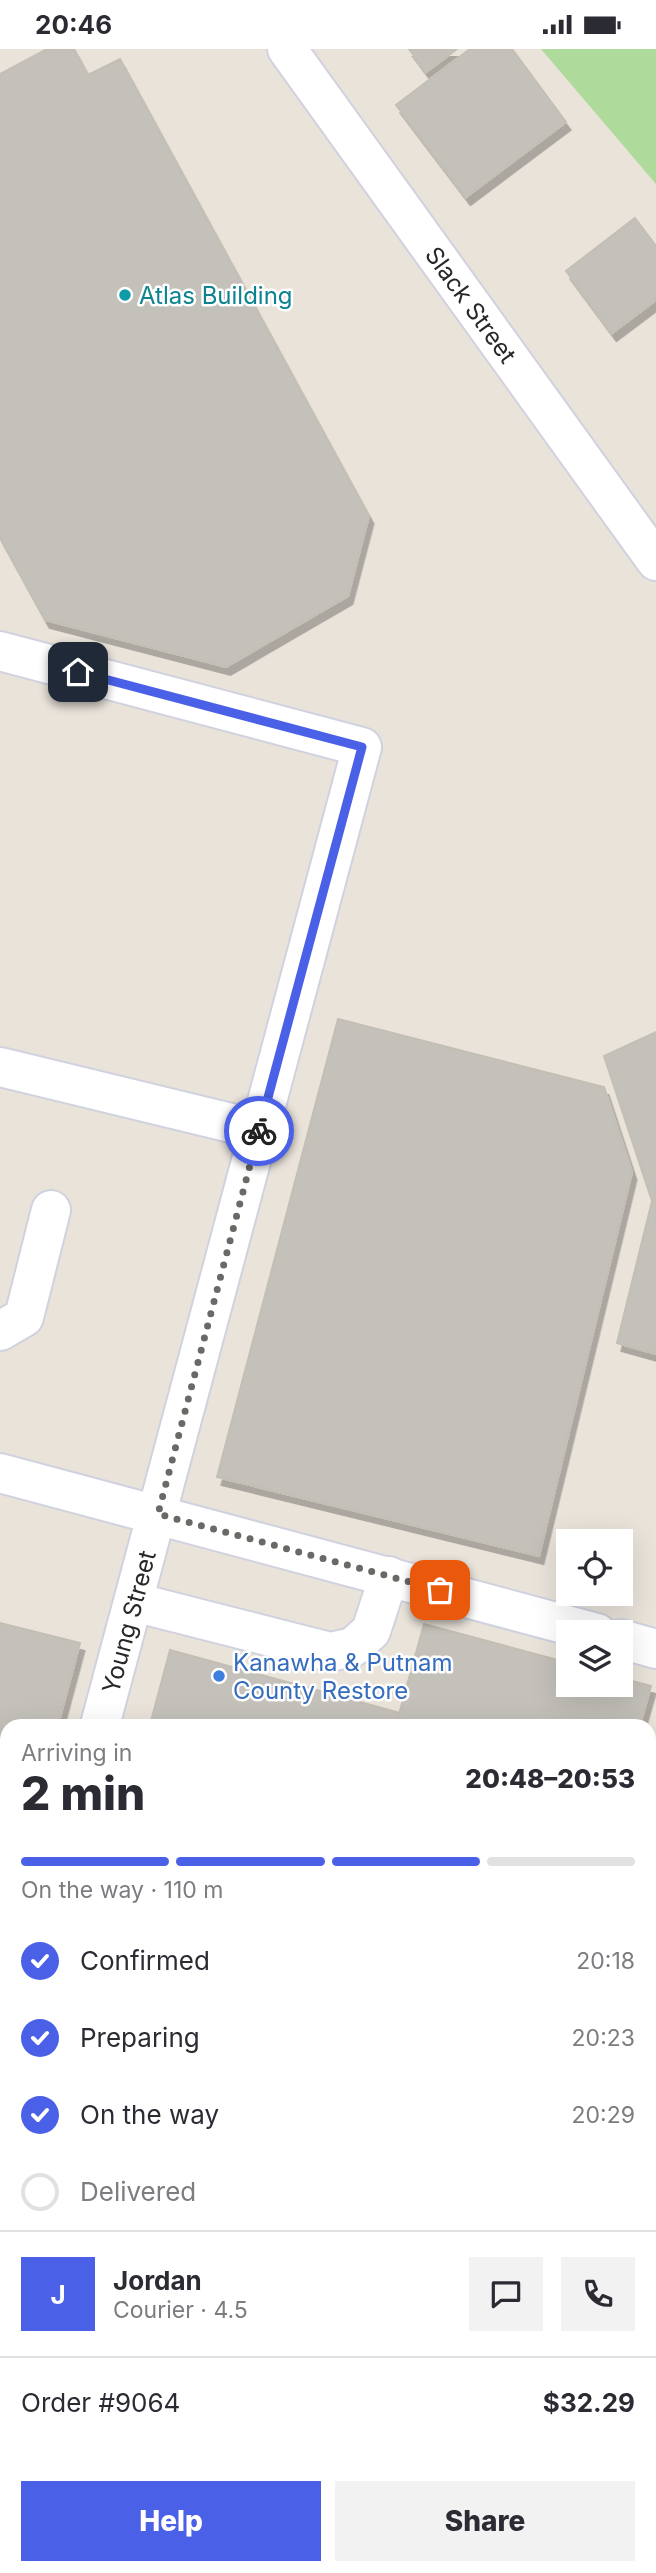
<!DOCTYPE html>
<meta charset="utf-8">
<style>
:root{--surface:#fff;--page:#f2f2f3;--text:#2b2b33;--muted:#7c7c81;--line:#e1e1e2;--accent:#4a60e6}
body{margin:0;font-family:Inter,sans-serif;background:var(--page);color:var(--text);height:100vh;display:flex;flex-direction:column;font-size:26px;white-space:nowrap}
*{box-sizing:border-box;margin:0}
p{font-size:23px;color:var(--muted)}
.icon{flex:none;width:38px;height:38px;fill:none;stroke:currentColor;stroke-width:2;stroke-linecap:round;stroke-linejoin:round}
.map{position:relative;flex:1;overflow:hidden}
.panel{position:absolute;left:0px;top:1670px;width:656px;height:856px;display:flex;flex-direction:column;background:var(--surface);border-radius:21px 21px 0 0;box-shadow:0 7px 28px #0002}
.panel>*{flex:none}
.fabs{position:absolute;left:556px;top:1480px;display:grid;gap:14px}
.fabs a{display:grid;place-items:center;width:77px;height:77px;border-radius:0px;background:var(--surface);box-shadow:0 7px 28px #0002;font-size:35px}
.pin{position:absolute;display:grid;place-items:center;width:60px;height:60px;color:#fff;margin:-30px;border-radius:14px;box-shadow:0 4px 10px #0006}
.courier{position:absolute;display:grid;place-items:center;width:70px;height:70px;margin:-35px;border:5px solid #4a60e6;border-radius:50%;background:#fff;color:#222;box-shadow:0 2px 9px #0007}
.overview em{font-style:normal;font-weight:800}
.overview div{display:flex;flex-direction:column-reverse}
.overview{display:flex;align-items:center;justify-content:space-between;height:119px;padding:0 21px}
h1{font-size:46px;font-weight:800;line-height:52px}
.bar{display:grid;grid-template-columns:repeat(4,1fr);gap:10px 7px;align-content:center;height:84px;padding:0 21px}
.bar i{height:9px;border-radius:5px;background:var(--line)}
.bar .on{background:var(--accent)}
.bar p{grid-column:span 4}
.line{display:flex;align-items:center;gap:18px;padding:0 21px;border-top:2px solid var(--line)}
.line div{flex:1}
.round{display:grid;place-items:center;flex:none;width:74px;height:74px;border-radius:0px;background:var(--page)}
ol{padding:0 21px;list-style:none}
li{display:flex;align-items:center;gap:21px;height:77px}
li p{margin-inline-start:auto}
li .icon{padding:7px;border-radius:50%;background:var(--accent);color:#fff;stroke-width:4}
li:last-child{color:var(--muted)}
li i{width:38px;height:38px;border:4px solid var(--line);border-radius:50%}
.action{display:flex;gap:14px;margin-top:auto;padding:14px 21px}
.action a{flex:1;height:80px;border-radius:0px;background:var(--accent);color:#fff;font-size:28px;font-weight:800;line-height:80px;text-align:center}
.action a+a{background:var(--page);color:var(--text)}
.status{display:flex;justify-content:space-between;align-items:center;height:49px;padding:0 35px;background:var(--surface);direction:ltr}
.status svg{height:19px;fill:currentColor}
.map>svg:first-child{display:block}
</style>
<div class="status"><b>20:46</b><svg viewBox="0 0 49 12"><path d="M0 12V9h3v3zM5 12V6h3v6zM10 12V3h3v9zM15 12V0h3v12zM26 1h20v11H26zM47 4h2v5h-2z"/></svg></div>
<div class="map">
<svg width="656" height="2524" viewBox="0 0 656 2524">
<defs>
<filter id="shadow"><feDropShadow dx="4.5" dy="8" stdDeviation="0" flood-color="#0004"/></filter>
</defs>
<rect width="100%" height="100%" fill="#e9e3da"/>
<!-- green -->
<path fill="#aeda9c" d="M541 0H656V135Z"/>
<!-- building -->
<g fill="#c4c0ba" stroke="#c3bfb4" stroke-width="2" filter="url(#shadow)">
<path d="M47 0H74L88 26 120 10 369 467 348 547 226 618 45 571 0 489V25Z"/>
<path d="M409 0H457L426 23Z"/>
<path d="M470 0H512L566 73 466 148 396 56Z"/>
<path d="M635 169 656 197V251L612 284 566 222Z"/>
<path d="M338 970 604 1038 632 1123 539 1507 217 1428Z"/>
<path d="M656 983V1305L617 1294 652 1152 604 1007Z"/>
<path d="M0 1574 80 1594 58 1676H7V1873L0 1900Z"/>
<path d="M424 1575 569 1614V1636H621V1629L651 1637 640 1676H396Z"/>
<path d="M170 1601 400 1664 396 1676H150Z"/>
<path d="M0 2439 7 2441V2518H36L35 2524H0Z"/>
</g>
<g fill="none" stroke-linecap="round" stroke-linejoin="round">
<defs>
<g id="minor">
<path id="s1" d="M287 0 656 512"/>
<path d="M0 602 362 698 100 1676"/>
<path d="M0 1018 260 1081"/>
<path d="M0 1282 24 1268 51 1161"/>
<path d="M0 1424 597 1584"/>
<path d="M134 1553 330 1603 353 1598 371 1582 389 1527"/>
<path d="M621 1590 656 1600"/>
<path d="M649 1805 656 1783"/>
<path d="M649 1986 656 1966"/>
<path d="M0 2048 7 2022"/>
<path d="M0 2247 7 2249"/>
<path d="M649 2281 656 2283"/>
<path d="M649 2361 656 2363"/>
<path d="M639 2518 656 2523"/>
<path d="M465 2524 467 2518"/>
</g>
</defs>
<!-- minor casing -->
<use href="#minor" stroke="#d0d2df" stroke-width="42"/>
<!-- minor -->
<use href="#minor" stroke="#fff" stroke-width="38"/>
<defs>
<g id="rail">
<path d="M0 2137 7 2138"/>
<path d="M649 2156 656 2155"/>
</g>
</defs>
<!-- rail casing -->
<use href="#rail" stroke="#9ea0b0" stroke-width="8"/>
<!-- rail -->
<use href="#rail" stroke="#fff" stroke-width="5" stroke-dasharray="16" stroke-linecap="butt"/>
</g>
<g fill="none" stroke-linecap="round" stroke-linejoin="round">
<!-- done -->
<path stroke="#6b6966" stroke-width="7" stroke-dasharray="0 12.6" d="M259 1082 158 1465 440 1541"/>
<!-- route -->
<path stroke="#4a60e6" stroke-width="9" d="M78 623 362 698 259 1082"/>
</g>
<!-- markers -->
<circle fill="#0f9aa8" stroke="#fff" stroke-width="2.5" cx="125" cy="246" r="7"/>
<circle fill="#3f7fe0" stroke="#fff" stroke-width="2.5" cx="219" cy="1627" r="7"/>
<g text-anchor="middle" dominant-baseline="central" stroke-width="5" stroke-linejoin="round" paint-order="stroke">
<!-- culture labels -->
<g font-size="24" fill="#0d838f" stroke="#fff" text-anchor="start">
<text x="139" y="246">Atlas Building</text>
</g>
<!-- street labels -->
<g font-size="24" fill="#272727" stroke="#fff">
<text stroke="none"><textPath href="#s1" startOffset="315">Slack Street</textPath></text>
<text transform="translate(129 1573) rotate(-75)">Young Street</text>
</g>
<!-- shop labels -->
<g font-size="24" fill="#366cbe" stroke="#fff" text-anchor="start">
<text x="233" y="1613">Kanawha &amp; Putnam<tspan x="233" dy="28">County Restore</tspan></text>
</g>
</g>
</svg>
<div class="fabs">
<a><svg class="icon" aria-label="locate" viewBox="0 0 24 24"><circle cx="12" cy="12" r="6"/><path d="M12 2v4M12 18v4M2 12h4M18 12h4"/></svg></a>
<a><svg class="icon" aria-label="layers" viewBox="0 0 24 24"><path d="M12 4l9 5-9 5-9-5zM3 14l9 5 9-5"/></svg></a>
</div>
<div class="pin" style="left:440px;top:1541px;background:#ea580c"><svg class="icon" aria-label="bag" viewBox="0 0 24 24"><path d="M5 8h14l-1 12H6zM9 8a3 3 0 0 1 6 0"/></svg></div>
<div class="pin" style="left:78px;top:623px;background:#1f2937"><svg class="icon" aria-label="home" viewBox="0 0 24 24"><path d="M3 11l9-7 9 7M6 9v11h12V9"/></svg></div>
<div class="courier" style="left:259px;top:1082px"><svg class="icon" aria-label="bike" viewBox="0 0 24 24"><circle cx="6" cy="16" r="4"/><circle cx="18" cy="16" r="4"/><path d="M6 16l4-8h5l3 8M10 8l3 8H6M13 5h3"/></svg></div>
<section class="panel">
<div class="overview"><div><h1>2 min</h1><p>Arriving in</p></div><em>20:48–20:53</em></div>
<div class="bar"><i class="on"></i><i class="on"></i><i class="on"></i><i></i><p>On the way · 110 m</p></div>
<ol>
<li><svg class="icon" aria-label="check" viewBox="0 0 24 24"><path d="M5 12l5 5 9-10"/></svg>Confirmed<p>20:18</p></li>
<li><svg class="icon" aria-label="check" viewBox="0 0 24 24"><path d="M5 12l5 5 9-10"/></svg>Preparing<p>20:23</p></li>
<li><svg class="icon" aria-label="check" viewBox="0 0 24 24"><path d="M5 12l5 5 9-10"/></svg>On the way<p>20:29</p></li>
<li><i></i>Delivered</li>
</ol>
<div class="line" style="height:126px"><b class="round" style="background:var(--accent);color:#fff">J</b><div><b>Jordan</b><p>Courier · 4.5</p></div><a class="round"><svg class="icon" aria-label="chat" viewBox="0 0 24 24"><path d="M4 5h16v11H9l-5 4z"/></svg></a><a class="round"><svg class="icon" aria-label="phone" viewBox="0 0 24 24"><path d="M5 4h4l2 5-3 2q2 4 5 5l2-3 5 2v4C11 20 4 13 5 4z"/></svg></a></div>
<div class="line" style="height:91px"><div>Order #9064</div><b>$32.29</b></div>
<div class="action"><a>Help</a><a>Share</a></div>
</section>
</div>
